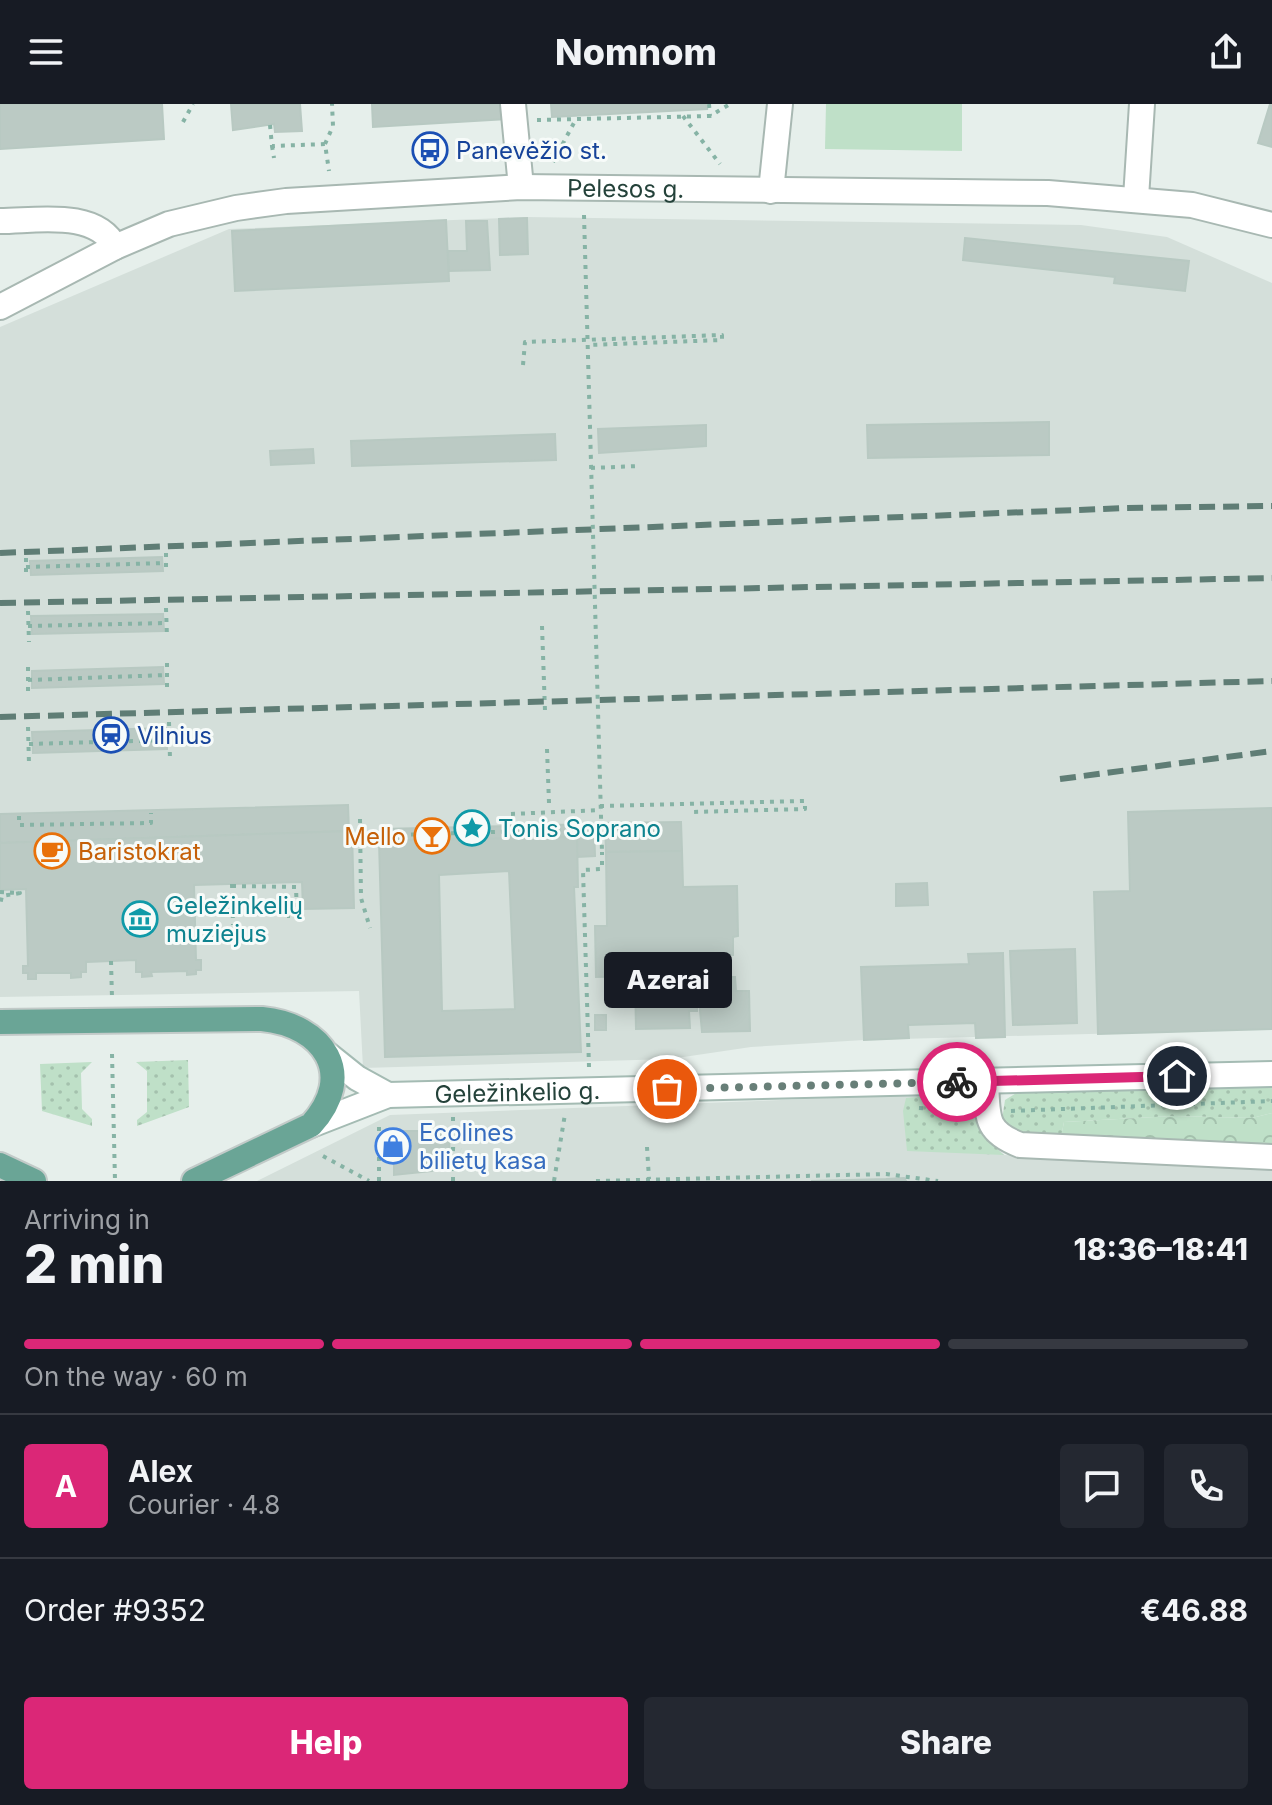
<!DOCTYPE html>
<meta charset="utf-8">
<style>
:root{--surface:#171b24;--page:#242831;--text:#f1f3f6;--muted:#9ea1a6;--line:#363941;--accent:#db2777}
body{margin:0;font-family:Inter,sans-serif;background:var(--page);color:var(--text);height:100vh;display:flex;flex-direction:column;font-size:30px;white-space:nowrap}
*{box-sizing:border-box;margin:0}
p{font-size:26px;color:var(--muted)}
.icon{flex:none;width:44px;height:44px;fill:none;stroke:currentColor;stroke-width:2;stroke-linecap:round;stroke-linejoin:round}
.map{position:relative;height:1077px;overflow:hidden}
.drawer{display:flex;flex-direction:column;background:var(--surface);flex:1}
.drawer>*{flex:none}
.pin{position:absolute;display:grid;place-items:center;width:68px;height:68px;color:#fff;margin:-34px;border:4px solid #fff;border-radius:50%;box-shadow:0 2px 8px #0007}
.courier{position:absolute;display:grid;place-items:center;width:80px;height:80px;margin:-40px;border:6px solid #db2777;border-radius:50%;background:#fff;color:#222;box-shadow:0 2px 10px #0007}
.bubble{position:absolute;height:56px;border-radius:8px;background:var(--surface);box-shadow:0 4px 20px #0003;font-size:26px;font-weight:800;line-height:56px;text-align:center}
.overview em{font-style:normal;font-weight:800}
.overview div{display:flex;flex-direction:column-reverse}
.overview{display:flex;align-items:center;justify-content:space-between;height:136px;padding:0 24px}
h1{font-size:52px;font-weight:800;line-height:60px}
.bar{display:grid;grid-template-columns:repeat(4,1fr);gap:12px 8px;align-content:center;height:96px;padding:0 24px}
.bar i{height:10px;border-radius:6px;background:var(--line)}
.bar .active{background:var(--accent)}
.bar p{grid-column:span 4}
.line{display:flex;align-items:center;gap:20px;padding:0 24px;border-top:2px solid var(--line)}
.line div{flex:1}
.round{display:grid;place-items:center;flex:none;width:84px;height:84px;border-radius:8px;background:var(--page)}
.primary-button{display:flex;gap:16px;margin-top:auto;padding:16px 24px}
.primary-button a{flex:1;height:92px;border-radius:8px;background:var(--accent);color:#fff;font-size:32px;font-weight:800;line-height:92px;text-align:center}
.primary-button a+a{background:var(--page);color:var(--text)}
header{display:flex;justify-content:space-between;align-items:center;height:104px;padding:0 24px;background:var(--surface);font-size:36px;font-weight:800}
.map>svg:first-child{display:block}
</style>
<header><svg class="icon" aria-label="menu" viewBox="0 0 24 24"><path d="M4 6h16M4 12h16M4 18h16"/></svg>Nomnom<svg class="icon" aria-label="share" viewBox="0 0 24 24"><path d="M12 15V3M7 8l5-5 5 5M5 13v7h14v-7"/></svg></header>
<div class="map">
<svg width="1272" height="1077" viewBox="0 0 1272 1077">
<defs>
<pattern id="grass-dots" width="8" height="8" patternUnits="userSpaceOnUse" patternTransform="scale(2)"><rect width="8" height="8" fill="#bfe0c8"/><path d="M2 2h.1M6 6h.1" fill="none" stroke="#a4c1ad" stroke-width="1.8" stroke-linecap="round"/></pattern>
<pattern id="forest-crowns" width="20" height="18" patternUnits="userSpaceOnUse" patternTransform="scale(2)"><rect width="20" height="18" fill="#bfe0c8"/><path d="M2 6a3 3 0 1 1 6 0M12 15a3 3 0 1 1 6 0" fill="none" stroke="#a4c1ad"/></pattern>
</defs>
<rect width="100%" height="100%" fill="#e6efeb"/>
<!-- built -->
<g fill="#d4dfda">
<path d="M526 113 1081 121 1167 133 1272 179V925L864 936 751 943 670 955 363 964 359 887 0 893V223L229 125Z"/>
<path d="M964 989 973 996 985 1031 1004 1051 1272 1063V1077H257L390 1011Z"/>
</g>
<!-- grass -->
<g fill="url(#grass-dots)">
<path d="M188 956 189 1003 137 1022V1016L147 1008V967L136 958Z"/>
<path d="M92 958 81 969 82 1005 92 1015V1022L42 1007 40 960Z"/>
<path d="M1272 981V1009L1252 1014 1173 1012 1064 1018 1061 1033 1013 1028 1002 1016 1005 996 1018 988Z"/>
<path d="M964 989C987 1005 976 1028 1004 1051L907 1047 903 1007 906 994Z"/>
</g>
<!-- forest -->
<path fill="url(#forest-crowns)" d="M1272 1009V1044L1061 1033 1064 1018 1173 1012 1252 1014Z"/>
<!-- park -->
<path fill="#bfe0c8" d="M826 0H962V47L825 45Z"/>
<!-- building -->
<g fill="#bbcac4" stroke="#b8c9c2" stroke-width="2" fill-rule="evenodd">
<path d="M0 0H162L164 35 0 45Z"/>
<path d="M231 0H300L302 27 275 28 274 20 233 26Z"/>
<path d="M372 0H506L507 15 373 23Z"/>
<path d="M551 0H706L707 5 552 13Z"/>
<path d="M1270 0H1272V43L1258 39Z"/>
<path d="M527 114 528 150 500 151 499 115Z"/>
<path d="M446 116 449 177 235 187 232 127Z"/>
<path d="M466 117H487L490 166 449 167 448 147H467Z"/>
<path d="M965 134 1189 157 1185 187 1114 179 1115 173 963 156Z"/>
<path d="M1049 318V351L868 354 867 321Z"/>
<path d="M706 321V342L599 349 598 325Z"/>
<path d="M555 330 556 356 352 362 351 337Z"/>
<path d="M313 345 314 359 271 361 270 347Z"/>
<path d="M162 453 163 467 31 471 30 457Z"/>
<path d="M163 510 164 527 32 530 31 512Z"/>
<path d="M163 563 164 580 32 584V567Z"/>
<path d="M166 624 167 645 33 649 32 628Z"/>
<path d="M348 701 349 727 0 739V710Z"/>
<path d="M1272 704V925L1098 930 1094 788 1130 787 1128 708Z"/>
<path d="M681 718 682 747 606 748 605 719Z"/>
<path d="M594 720 595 752 577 753V733L383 737 382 725Z"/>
<path d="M352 727 354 804 303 805 302 778 194 781 196 856H201V866H196V870L187 871V867L151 868 152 872 142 873V868H136V856L86 858V868H81V873L71 874V869H36V875H28V869H23V862H28L26 785 0 786V739Z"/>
<path d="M577 733 578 783H574L581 948 385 953 379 737ZM509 767 515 905 442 907 439 771Z"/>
<path d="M682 747 683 783 737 782 738 832 733 833V851L639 853V872L596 873 595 822H607L606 748Z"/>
<path d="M927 779 928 801 896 802V780Z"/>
<path d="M1075 845 1077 919 1013 921 1010 847Z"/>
<path d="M1003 849 1005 933 976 934 975 919 908 921 909 934 864 936 861 863 969 860 968 850Z"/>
<path d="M697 873V907H689L690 924 636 925 635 874Z"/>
<path d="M697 873H735L736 887H749L750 927 702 928Z"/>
<rect x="595" y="911" width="11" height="15"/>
<path d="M394 1027H449L450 1065 394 1071Z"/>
<path d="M904 1074 906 1077H811L886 1075Z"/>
</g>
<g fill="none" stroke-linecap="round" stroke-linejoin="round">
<defs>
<g id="minor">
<path d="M513 0 521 83"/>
<path d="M771 87 780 0"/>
<path d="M1136 94 1142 0"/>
<path d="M0 117C36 117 96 105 115 143"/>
<path id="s1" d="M0 203 115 143 169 120 236 104 286 97 521 83 1048 89 1192 101 1272 121"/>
<path d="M986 977C988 1013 984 1027 1020 1041L1272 1053"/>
</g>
<g id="secondary">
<path d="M327 950 357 974 388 991"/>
<path id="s2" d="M311 1021 388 991 1272 970"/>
</g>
<g id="primary">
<path d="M0 918 262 915C324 921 357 971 311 1021L194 1077"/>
<path d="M0 1061 34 1077"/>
</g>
</defs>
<!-- minor casing -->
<use href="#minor" stroke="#a8b8b2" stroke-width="28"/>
<!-- secondary casing -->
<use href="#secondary" stroke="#a4bbb3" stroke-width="28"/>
<!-- primary casing -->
<use href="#primary" stroke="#c2cac8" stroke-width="28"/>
<!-- path -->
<g stroke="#86b3a5" stroke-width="4" stroke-dasharray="4 6" stroke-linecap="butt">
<path d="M709 0 710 12"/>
<path d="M683 12 720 60"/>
<path d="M537 16 710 12 730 0"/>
<path d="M183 18 193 0"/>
<path d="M270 21 272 42 325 40 329 67"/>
<path d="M325 40 333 22 332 0"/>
<path d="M272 42 274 54"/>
<path d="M553 58 576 15"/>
<path d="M523 261 525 238 722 231V236L588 241"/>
<path d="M591 364 638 362"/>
<path d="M166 449V468"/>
<path d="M26 454V473"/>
<path d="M26 463 166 459"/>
<path d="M166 504 167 533"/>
<path d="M28 507 29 538"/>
<path d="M28 522 167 519"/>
<path d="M542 522 545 607"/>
<path d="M167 559V584"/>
<path d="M28 563V588"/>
<path d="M28 576 167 571"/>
<path d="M169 618 170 655"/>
<path d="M28 623 29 660"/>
<path d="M29 640 170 636"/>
<path d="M547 645 549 699"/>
<path d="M600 702 805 697V705L692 708V705"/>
<path d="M511 710 601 706"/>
<path d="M19 712V721L151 719V709"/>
<path d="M360 715 361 794 370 824"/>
<path d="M361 732 561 726"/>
<path d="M232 780 233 821"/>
<path d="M232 782 296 783 297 812H287"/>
<path d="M0 788 20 789 2 792 0 801"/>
<path d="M111 857 112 894"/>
<path d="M112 950 115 1077"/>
<path d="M589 963 583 766 602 765V748"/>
<path d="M919 1004 966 1007"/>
<path d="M1011 1007 1272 997"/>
<path d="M453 1013V1045"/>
<path d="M647 1043 649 1075"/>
<path d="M323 1052 369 1077"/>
<path d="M379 1077V1021"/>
<path d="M453 1077V1045L461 1046"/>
<path d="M554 1077 565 1010"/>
<path d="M596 1077 886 1070 938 1077"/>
</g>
<!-- minor -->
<use href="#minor" stroke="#fff" stroke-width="24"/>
<!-- secondary -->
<use href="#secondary" stroke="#fff" stroke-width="24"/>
<!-- primary -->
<use href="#primary" stroke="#6aa596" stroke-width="24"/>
<!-- rail -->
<g stroke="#5f7d75" stroke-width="6" stroke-dasharray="16 8" stroke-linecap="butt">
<path d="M0 449 1127 404 1272 402"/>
<path d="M0 499 1272 474"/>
<path d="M0 613 1272 577"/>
<path d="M1060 675 1272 647"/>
</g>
<!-- path-bridge -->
<path stroke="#86b3a5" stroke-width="4" stroke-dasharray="4 6" stroke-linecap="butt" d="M584 111 602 748"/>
</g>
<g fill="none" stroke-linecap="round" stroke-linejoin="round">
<!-- done -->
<path stroke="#687f78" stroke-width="8" stroke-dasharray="0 14.4" d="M667 985 957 978"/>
<!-- route -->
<path stroke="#db2777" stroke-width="10" d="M957 978 1177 972"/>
</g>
<!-- icons -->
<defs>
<symbol id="bus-ring" viewBox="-11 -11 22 22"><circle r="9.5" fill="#f7fbf9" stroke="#1a4fb4" stroke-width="1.5"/><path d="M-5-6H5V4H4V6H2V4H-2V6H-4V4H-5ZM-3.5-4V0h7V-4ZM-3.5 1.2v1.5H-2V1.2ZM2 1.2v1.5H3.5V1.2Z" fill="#1a4fb4"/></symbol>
<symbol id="station-ring" viewBox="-11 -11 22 22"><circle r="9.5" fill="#f7fbf9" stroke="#1a4fb4" stroke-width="1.5"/><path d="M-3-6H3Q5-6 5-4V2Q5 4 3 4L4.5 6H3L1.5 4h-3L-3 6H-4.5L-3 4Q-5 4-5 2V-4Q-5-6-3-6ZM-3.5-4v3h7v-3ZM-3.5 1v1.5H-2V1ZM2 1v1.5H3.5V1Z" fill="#1a4fb4"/></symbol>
<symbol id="sight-ring" viewBox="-11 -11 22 22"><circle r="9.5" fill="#f7fbf9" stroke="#0f9aa8" stroke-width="1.5"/><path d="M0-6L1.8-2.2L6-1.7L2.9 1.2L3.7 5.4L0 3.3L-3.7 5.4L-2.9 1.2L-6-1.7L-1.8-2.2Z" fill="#0f9aa8"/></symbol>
<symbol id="bar-ring" viewBox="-11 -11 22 22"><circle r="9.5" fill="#f7fbf9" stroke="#e8710a" stroke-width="1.5"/><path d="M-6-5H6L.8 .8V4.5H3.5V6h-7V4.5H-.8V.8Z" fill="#e8710a"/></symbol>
<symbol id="cafe-ring" viewBox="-11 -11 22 22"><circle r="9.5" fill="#f7fbf9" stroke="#e8710a" stroke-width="1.5"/><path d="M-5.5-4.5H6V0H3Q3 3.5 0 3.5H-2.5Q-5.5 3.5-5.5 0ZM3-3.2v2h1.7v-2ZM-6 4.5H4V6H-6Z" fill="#e8710a"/></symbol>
<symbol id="museum-ring" viewBox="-11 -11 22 22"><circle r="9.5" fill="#f7fbf9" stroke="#0f9aa8" stroke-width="1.5"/><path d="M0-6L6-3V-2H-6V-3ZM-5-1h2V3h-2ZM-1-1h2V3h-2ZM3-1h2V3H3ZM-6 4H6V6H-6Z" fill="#0f9aa8"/></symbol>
<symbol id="shop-ring" viewBox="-11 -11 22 22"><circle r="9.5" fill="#f7fbf9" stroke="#3f7fe0" stroke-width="1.5"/><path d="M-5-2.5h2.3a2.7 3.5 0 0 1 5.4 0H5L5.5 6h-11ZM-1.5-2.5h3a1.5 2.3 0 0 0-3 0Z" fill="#3f7fe0"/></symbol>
</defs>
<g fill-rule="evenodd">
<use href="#bus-ring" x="410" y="26" width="40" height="40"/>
<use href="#station-ring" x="91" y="611" width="40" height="40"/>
<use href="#sight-ring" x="452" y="704" width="40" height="40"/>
<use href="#bar-ring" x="412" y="712" width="40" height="40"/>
<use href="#cafe-ring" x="32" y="727" width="40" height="40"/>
<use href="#museum-ring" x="120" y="795" width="40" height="40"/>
<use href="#shop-ring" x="373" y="1022" width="40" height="40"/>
</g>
<g text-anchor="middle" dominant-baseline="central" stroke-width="6" stroke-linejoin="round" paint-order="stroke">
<!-- transit labels -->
<g font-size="24" fill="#164399" stroke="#f7fbf9" text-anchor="start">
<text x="456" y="46">Panevėžio st.</text>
<text x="137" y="631">Vilnius</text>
</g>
<!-- street labels -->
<g font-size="24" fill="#24423a" stroke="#f7fbf9">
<text stroke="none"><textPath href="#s1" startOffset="648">Pelesos g.</textPath></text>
<text stroke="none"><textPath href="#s2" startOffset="212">Geležinkelio g.</textPath></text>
</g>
<!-- culture labels -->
<g font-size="24" fill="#0d838f" stroke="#f7fbf9" text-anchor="start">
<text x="498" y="724">Tonis Soprano</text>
<text x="166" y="801">Geležinkelių<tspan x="166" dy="28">muziejus</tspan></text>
</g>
<!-- food labels -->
<g font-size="24" fill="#c56008" stroke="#f7fbf9" text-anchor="end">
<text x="406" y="732">Mello</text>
<text x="78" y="747" text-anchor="start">Baristokrat</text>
</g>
<!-- shop labels -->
<g font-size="24" fill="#366cbe" stroke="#f7fbf9" text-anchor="start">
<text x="419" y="1028">Ecolines<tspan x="419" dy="28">bilietų kasa</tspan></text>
</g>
</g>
</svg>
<div class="pin" style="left:667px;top:985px;background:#ea580c"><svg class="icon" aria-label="bag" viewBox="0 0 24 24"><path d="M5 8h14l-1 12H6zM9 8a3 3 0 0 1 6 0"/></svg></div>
<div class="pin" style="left:1177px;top:972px;background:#1f2937"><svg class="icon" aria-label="home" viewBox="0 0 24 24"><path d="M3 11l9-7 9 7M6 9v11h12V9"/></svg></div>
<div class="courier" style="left:957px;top:978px"><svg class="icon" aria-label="bike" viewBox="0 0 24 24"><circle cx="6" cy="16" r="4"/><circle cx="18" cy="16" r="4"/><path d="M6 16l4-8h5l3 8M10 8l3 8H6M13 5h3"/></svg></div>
<div class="bubble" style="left:604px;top:848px;width:128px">Azerai</div>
</div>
<section class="drawer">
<div class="overview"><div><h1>2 min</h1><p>Arriving in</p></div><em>18:36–18:41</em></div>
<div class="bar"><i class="active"></i><i class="active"></i><i class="active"></i><i></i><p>On the way · 60 m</p></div>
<div class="line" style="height:144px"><b class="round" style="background:var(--accent);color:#fff">A</b><div><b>Alex</b><p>Courier · 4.8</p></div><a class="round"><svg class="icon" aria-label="chat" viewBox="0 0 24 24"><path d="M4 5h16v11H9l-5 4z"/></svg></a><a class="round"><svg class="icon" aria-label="phone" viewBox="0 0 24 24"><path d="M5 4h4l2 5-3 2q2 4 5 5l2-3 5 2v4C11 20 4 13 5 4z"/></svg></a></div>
<div class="line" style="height:104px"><div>Order #9352</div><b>€46.88</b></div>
<div class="primary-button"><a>Help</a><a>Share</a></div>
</section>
